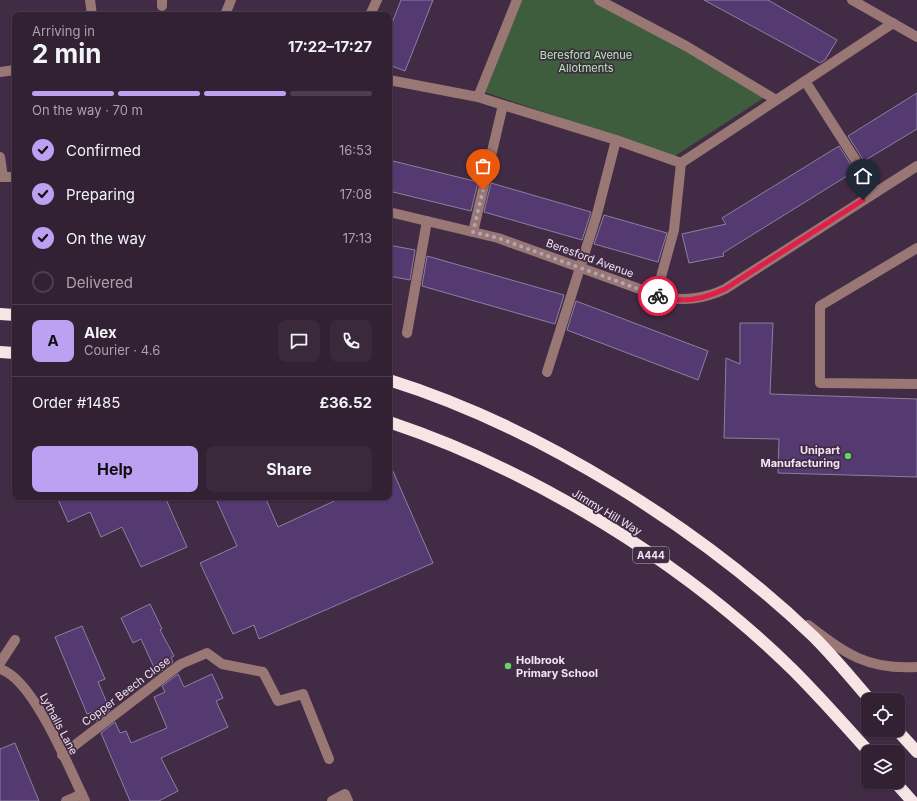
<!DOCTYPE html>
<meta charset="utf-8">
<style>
:root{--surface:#322033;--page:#3a283b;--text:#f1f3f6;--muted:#a8a3ac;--line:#4d3e4e;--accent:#bca0f2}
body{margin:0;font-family:Inter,sans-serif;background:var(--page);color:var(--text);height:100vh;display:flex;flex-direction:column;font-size:15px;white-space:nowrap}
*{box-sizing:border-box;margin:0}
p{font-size:13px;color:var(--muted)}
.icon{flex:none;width:22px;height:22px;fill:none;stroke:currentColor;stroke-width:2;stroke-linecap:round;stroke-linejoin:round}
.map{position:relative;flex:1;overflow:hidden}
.drawer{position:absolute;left:12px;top:12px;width:380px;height:488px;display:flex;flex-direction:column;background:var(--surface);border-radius:8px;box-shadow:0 1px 3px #0004,0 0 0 1px var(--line)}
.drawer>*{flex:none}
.controls{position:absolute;left:861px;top:693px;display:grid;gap:8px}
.controls a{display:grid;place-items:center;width:44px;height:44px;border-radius:8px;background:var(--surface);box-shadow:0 1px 3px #0004,0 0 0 1px var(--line);font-size:20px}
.pin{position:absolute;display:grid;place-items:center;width:34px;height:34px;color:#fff;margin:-41px -17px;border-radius:50% 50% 50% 0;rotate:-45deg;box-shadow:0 0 4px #0007}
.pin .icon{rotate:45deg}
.courier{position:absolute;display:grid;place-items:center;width:40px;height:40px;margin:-20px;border:3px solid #e11d48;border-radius:50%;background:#fff;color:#222;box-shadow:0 1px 5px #0007}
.head em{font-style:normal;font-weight:700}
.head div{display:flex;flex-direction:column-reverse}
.head{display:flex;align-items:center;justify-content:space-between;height:68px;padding:0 20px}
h1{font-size:26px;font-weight:700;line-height:30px}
.bar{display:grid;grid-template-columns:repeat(4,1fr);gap:6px 4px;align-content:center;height:48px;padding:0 20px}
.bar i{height:5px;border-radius:3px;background:var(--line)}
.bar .current{background:var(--accent)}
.bar p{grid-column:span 4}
.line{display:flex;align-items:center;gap:10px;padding:0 20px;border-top:1px solid var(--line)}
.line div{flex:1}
.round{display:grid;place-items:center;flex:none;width:42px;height:42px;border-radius:8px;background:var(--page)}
ol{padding:0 20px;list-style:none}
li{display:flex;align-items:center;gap:12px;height:44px}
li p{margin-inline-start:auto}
li .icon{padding:4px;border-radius:50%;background:var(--accent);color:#111;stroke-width:4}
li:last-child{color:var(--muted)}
li i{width:22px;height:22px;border:2px solid var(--line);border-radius:50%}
.primary-button{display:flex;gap:8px;margin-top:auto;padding:8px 20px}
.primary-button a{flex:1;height:46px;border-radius:8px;background:var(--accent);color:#111;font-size:16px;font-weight:700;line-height:46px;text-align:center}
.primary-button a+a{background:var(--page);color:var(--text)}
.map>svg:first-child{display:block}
</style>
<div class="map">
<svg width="917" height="801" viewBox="0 0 917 801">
<rect width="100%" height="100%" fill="#422b44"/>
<!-- green -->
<path fill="#3d5d3d" d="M519 0H604L765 97 675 156 484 92Z"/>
<!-- building -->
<g fill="#543a71" stroke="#8e7fa1">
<path d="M401 0H433L405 71 389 65V31Z"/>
<path d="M704 0H768L837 40 825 60 820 63Z"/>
<path d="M917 93V129L864 161 848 136Z"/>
<path d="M839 146 855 171 723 253 724 256 689 263 682 234 726 224 722 218Z"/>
<path d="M389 160 478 182 471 211 389 191Z"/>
<path d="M491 183 591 212 582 240 484 212Z"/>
<path d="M604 215 667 233 658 262 594 244Z"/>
<path d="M389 245 415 250 410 280 389 276Z"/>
<path d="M427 256 564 295 555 324 422 286Z"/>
<path d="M576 301 708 351 698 380 567 330Z"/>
<path d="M740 323H773L770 394 917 399V477L778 473 779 439 724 438 726 358 740 364Z"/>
<path d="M389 462 433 563 259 639 254 625 233 634 200 563 237 546 215 497H265L278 527 343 497H389Z"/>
<path d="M57 497H165L187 547 141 567 122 527 101 537 90 512 68 522Z"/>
<path d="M150 604 162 629 160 630 174 656 171 658 173 662 157 674 141 639 133 643 121 618Z"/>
<path d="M82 626 105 679 98 682 110 710 96 721 93 712 87 714 55 637Z"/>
<path d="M178 674 184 687 212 674 223 698 216 701 228 727 161 758 178 791 159 801H130L101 733 115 722 120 733 126 731 131 743 167 728 154 697 165 692 162 686Z"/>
<path d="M15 743 39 801H0V749Z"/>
</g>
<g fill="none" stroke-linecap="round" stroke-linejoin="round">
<!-- minor -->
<g stroke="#987774" stroke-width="10">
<path d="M90 0 92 15"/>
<path d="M599 0 686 46 776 100"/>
<path d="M852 0 917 37"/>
<path d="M162 6V0"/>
<path d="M225 15 231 0"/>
<path d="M370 15 377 0"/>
<path d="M0 72 15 70"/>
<path d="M389 80 478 97 517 0"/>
<path d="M805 81 876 192"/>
<path d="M503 105 616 140 597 214 547 372"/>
<path d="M616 140 681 163 674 230 656 295"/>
<path d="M0 157 3 177"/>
<path d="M681 163 893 23"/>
<path d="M0 177H15"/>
<path d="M389 212 498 238 662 297C685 301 704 299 725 289L917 166"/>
<path d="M473 232 503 105 478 97"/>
<path d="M917 248 820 306V383L917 384"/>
<path d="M407 333 427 221"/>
<path d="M808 625C846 654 867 670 917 667"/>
<path d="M0 663 15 640"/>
<path d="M0 669C33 678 70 770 85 801"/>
<path d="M62 755 181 664 207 653 222 664 263 672 278 701 303 694 329 759"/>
<path d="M66 801 82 794"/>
<path d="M332 801 345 794 348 801"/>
</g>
<!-- highway -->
<g stroke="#f6e5e4" stroke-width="12">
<path d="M0 314 15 315"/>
<path d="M0 352 15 353"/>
<path d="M389 380C539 427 700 528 814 637 834 657 852 679 870 700"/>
<path d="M389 422C535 471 683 562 793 670 819 696 844 724 869 752"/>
<path d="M897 730 917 752"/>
<path d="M895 782 912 801"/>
</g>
</g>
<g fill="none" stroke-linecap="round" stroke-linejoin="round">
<!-- done -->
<path stroke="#b5a3b6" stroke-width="4" stroke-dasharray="0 7.2" d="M483 190 473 232 498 238 658 296"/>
<!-- route -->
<path stroke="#e11d48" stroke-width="5" d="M658 296C680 304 704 299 725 289L863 200"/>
</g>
<!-- markers -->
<g fill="#64d468" stroke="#422b44" stroke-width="1.5">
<circle cx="848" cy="456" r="4"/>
<circle cx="508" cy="666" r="4"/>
</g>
<g text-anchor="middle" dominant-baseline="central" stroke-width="3.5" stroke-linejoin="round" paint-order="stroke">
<!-- shield labels -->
<rect fill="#422b44" stroke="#beacbf" stroke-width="1" x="633" y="547" width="36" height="16" rx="3"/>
<g font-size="10" font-weight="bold" fill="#f3e4f4">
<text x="651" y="555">A444</text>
</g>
<!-- park labels -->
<g font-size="11" fill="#a9f2a9" stroke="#422b44">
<text x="586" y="55">Beresford Avenue<tspan x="586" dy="13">Allotments</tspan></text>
</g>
<!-- street labels -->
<g font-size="11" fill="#f3e4f4" stroke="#422b44">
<text transform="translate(590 258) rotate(20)">Beresford Avenue</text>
<text transform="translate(607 512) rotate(31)">Jimmy Hill Way</text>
<text transform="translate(126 691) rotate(-37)">Copper Beech Close</text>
<text transform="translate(59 724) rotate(62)">Lythalls Lane</text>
</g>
<!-- poi labels -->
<g font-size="11" font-weight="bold" fill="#f3e4f4" stroke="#422b44" text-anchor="end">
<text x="840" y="450">Unipart<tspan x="840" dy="13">Manufacturing</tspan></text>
<text x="516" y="660" text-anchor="start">Holbrook<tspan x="516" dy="13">Primary School</tspan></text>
</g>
</g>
</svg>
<div class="controls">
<a><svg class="icon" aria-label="locate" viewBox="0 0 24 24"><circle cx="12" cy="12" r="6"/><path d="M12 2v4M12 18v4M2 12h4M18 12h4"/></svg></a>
<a><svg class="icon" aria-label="layers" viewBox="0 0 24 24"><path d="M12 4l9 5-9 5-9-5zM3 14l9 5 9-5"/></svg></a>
</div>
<div class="pin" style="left:483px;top:190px;background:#ea580c"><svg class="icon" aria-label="bag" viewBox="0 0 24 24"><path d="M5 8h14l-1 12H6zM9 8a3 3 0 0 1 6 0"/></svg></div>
<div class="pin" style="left:863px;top:200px;background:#1f2937"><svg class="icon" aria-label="home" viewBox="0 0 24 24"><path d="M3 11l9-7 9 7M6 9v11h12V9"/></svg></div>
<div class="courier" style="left:658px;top:296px"><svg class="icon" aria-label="bike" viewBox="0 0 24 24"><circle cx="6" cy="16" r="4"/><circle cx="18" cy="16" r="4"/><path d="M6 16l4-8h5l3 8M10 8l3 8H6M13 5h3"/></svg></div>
<section class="drawer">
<div class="head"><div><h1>2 min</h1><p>Arriving in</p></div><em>17:22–17:27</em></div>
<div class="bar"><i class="current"></i><i class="current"></i><i class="current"></i><i></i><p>On the way · 70 m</p></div>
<ol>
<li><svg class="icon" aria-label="check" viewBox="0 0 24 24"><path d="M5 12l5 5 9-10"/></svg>Confirmed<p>16:53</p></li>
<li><svg class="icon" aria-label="check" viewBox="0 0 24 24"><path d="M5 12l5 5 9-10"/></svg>Preparing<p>17:08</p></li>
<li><svg class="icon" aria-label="check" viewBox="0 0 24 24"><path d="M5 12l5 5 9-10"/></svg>On the way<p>17:13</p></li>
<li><i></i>Delivered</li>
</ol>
<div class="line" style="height:72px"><b class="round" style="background:var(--accent);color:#111">A</b><div><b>Alex</b><p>Courier · 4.6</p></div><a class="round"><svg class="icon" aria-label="chat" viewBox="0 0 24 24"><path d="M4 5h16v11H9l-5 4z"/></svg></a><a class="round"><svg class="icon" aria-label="phone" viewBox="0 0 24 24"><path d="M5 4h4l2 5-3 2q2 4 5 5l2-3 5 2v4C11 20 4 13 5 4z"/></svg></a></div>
<div class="line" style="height:52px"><div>Order #1485</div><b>£36.52</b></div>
<div class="primary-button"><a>Help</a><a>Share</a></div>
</section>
</div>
